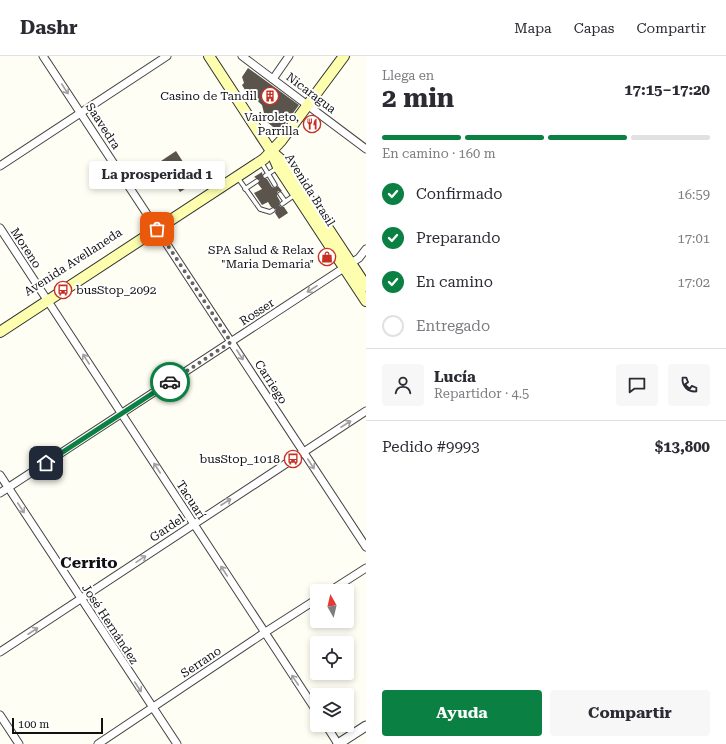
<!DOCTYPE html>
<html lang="es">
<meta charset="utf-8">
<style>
:root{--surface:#fff;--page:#f7f7f7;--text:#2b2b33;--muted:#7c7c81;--line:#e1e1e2;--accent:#0b8043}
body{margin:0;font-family:"Roboto Serif",serif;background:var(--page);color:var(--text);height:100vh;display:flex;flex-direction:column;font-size:15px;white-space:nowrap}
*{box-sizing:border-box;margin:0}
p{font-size:13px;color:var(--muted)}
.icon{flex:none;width:22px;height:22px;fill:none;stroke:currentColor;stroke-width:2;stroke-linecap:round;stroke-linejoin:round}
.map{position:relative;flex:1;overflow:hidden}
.panel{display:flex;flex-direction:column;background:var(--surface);width:360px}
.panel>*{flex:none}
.needle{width:26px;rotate:352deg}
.buttons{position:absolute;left:310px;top:528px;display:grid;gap:8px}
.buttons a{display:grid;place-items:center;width:44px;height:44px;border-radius:4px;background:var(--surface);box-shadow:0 2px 6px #0003;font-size:20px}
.scale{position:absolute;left:12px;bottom:10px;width:91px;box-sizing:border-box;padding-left:4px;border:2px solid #111;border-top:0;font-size:11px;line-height:14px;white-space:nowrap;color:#111;-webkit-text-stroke:3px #fff;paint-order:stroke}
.pin{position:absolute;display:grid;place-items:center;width:34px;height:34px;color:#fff;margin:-17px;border-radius:8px;box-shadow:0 2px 6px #0006}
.courier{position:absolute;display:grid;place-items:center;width:40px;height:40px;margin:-20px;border:3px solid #0b8043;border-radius:50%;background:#fff;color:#222;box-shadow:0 1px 5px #0007}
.bubble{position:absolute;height:28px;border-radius:4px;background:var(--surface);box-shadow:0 2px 6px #0003;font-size:13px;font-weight:700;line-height:28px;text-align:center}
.overview em{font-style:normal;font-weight:700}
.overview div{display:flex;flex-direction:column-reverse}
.overview{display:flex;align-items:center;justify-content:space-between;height:68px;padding:0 16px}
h1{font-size:26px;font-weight:700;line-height:30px}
.bar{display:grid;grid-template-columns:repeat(4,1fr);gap:6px 4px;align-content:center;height:48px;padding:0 16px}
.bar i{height:5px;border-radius:3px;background:var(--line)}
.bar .current{background:var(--accent)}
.bar p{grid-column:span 4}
.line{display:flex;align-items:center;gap:10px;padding:0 16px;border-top:1px solid var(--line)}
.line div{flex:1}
.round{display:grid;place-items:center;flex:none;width:42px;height:42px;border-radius:4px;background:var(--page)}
ol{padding:0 16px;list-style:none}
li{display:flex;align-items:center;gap:12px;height:44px}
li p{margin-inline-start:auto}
li .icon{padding:4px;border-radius:50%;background:var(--accent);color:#fff;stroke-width:4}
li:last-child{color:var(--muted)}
li i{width:22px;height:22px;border:2px solid var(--line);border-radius:50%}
.cta{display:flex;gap:8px;margin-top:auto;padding:8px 16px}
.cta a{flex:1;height:46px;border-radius:4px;background:var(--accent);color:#fff;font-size:16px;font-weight:700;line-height:46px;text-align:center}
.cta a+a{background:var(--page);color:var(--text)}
header{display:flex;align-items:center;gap:24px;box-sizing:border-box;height:56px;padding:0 20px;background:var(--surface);border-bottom:1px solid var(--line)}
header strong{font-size:19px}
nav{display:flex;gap:22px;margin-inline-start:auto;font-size:14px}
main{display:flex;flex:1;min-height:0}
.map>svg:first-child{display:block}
</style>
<header>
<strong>Dashr</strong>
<nav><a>Mapa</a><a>Capas</a><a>Compartir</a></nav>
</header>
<main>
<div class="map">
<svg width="366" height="688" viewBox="0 0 366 688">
<rect width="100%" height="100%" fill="#fffef4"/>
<!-- building -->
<g fill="#5a544d">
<path d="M248 12 299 49 279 76 266 65 262 49 245 34 242 29 244 27 242 21Z"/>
<path d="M176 95 196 126 180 136 161 105Z"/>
<path d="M262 116 263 122 267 123 272 131 275 132 278 130 282 135H278L277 137V140L280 145 279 149 281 151H284L288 157 279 163 275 157 276 154 275 152 271 151 268 146 262 149 254 137 262 133 258 128 260 124 254 121Z"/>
</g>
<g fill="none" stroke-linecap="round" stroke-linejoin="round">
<defs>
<g id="service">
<path d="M261 106 275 129"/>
<path d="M265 120 277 112"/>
<path d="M238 122 260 153 270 156 273 154"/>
<path d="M245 133 257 125"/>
<path d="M280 138 285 145"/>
<path d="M282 148 296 138"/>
</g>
<g id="minor">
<path d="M43 0 366 491"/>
<path d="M242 0 366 93"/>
<path d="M273 23 289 0"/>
<path d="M0 110 167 0"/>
<path d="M0 172 317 656"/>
<path d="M0 419 177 688"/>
<path d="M0 437 359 202 366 193"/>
<path d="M330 535 366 512"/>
<path d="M0 596 366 355"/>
<path d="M0 659 19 688"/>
<path d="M326 669 338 688"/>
<path d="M98 688 264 577 317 543"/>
</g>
<path id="tertiary" d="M338 688 366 670"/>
<g id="secondary">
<path d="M209 0 271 95 278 111 366 245"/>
<path d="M272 96 285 107 366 230"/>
<path d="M0 276 264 103 281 85 344 0"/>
</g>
</defs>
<!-- service casing -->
<use href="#service" stroke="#444" stroke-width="5.5"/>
<!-- minor casing -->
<use href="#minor" stroke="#444" stroke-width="9"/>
<!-- tertiary casing -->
<use href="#tertiary" stroke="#444" stroke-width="11"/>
<!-- secondary casing -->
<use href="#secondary" stroke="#333" stroke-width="12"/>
<!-- service -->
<use href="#service" stroke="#fff" stroke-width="3.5"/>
<!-- minor -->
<use href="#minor" stroke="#fff" stroke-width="7"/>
<!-- tertiary -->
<use href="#tertiary" stroke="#fff" stroke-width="9"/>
<!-- secondary -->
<use href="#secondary" stroke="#fdffaf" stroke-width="10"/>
</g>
<!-- one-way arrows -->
<defs><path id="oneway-shaft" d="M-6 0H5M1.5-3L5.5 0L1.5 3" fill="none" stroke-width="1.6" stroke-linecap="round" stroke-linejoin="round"/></defs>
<g stroke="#a0a0a0">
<use href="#oneway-shaft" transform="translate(65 33) rotate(57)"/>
<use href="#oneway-shaft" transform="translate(312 233) rotate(147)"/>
<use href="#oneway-shaft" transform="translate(240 299) rotate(57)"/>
<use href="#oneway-shaft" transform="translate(86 303) rotate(-123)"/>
<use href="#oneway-shaft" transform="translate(346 368) rotate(-33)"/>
<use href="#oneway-shaft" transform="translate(311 408) rotate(57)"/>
<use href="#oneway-shaft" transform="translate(157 412) rotate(-123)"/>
<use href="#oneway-shaft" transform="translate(226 446) rotate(-33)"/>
<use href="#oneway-shaft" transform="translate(21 452) rotate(57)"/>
<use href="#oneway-shaft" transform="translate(141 503) rotate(-34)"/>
<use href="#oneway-shaft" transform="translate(224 515) rotate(-123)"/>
<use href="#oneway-shaft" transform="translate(33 575) rotate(-33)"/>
<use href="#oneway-shaft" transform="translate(295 624) rotate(-124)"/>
<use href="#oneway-shaft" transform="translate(138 631) rotate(57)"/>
</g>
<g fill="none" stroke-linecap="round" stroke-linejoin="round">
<!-- done -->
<path stroke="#646460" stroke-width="4" stroke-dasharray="0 7.2" d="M157 173 231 286 170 326"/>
<!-- route -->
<path stroke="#0b8043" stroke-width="5" d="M46 407 170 326"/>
</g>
<!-- icons -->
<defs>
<symbol id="building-ring" viewBox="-11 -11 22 22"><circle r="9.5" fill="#fff" stroke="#c63123" stroke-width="1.5"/><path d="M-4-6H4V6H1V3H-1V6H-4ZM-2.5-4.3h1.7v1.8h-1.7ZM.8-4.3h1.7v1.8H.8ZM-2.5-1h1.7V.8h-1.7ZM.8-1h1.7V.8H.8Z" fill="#c63123"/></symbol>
<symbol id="restaurant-ring" viewBox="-11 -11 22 22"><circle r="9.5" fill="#fff" stroke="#c63123" stroke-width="1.5"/><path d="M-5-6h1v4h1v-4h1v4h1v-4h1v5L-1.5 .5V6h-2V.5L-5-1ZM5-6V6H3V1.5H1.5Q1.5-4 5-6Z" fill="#c63123"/></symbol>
<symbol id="shop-ring" viewBox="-11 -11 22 22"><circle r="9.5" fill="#fff" stroke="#c63123" stroke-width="1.5"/><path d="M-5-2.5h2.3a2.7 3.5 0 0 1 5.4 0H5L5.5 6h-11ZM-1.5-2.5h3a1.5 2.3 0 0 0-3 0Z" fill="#c63123"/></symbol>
<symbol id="bus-ring" viewBox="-11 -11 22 22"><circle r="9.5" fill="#fff" stroke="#c63123" stroke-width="1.5"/><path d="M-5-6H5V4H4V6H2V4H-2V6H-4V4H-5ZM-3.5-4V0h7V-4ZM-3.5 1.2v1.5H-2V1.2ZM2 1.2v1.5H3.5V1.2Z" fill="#c63123"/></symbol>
</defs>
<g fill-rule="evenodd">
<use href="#building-ring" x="260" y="30" width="20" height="20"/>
<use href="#restaurant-ring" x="302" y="58" width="20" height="20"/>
<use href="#shop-ring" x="317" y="191" width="20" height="20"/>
<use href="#bus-ring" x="53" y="224" width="20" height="20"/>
<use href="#bus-ring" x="283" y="393" width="20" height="20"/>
</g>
<g text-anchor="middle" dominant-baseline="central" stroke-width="4" stroke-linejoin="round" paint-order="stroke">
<!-- street labels -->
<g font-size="12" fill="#111" stroke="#fff">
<text transform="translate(311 37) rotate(37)">Nicaragua</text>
<text transform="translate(103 70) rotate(57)">Saavedra</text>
<text transform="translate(310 134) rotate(58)">Avenida Brasil</text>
<text transform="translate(26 192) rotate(57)">Moreno</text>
<text transform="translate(73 206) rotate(-33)">Avenida Avellaneda</text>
<text transform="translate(257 256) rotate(-33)">Rosser</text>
<text transform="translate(271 326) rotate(57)">Carriego</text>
<text transform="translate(191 444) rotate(57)">Tacuarí</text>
<text transform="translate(167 472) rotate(-34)">Gardel</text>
<text transform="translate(110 568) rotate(57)">José Hernández</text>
<text transform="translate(201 606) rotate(-34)">Serrano</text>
</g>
<!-- poi labels -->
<g font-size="12" fill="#111" stroke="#fff" text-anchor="end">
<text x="257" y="40">Casino de Tandil</text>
<text x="299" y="61">Vairoleto,<tspan x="299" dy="14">Parrilla</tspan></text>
<text x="314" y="194">SPA Salud &amp; Relax<tspan x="314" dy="14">"Maria Demaria"</tspan></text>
<text x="76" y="234" text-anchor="start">busStop_2092</text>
<text x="280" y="403">busStop_1018</text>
</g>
<!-- district labels -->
<g font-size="16" font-weight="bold" fill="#111" stroke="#fff">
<text x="89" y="506">Cerrito</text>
</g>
</g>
</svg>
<div class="buttons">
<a><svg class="needle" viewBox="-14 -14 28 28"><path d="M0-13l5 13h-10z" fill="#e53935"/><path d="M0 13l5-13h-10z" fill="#7c7c81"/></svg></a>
<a><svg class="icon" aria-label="locate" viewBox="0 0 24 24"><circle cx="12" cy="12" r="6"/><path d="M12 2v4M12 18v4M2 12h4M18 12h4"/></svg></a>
<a><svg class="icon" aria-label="layers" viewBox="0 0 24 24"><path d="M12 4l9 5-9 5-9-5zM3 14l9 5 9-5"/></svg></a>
</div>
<div class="scale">100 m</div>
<div class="pin" style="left:157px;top:173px;background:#ea580c"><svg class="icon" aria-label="bag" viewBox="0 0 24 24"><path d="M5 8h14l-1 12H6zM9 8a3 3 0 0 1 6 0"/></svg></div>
<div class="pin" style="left:46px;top:407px;background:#1f2937"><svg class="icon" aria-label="home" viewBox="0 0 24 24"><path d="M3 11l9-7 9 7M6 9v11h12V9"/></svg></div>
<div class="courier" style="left:170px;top:326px"><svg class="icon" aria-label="car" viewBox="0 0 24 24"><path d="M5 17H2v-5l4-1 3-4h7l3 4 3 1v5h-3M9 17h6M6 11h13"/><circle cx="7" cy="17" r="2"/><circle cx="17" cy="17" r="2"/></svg></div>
<div class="bubble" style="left:89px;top:105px;width:136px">La prosperidad 1</div>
</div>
<section class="panel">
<div class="overview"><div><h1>2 min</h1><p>Llega en</p></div><em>17:15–17:20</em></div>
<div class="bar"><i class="current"></i><i class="current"></i><i class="current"></i><i></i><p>En camino · 160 m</p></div>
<ol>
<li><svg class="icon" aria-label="check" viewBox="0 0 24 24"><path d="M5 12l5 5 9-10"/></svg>Confirmado<p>16:59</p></li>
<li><svg class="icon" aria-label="check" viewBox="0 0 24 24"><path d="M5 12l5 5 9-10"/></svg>Preparando<p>17:01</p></li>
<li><svg class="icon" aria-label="check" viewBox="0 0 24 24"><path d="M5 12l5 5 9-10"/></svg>En camino<p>17:02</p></li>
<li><i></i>Entregado</li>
</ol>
<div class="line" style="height:72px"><a class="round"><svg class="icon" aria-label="person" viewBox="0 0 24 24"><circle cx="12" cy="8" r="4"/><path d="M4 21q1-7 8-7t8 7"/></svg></a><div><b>Lucía</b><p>Repartidor · 4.5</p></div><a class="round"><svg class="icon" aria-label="chat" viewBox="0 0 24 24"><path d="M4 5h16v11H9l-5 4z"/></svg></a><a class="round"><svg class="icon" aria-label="phone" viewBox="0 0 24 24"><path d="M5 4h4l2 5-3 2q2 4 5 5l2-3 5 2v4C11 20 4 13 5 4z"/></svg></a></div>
<div class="line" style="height:52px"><div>Pedido #9993</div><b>$13,800</b></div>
<div class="cta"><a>Ayuda</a><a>Compartir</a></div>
</section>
</main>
